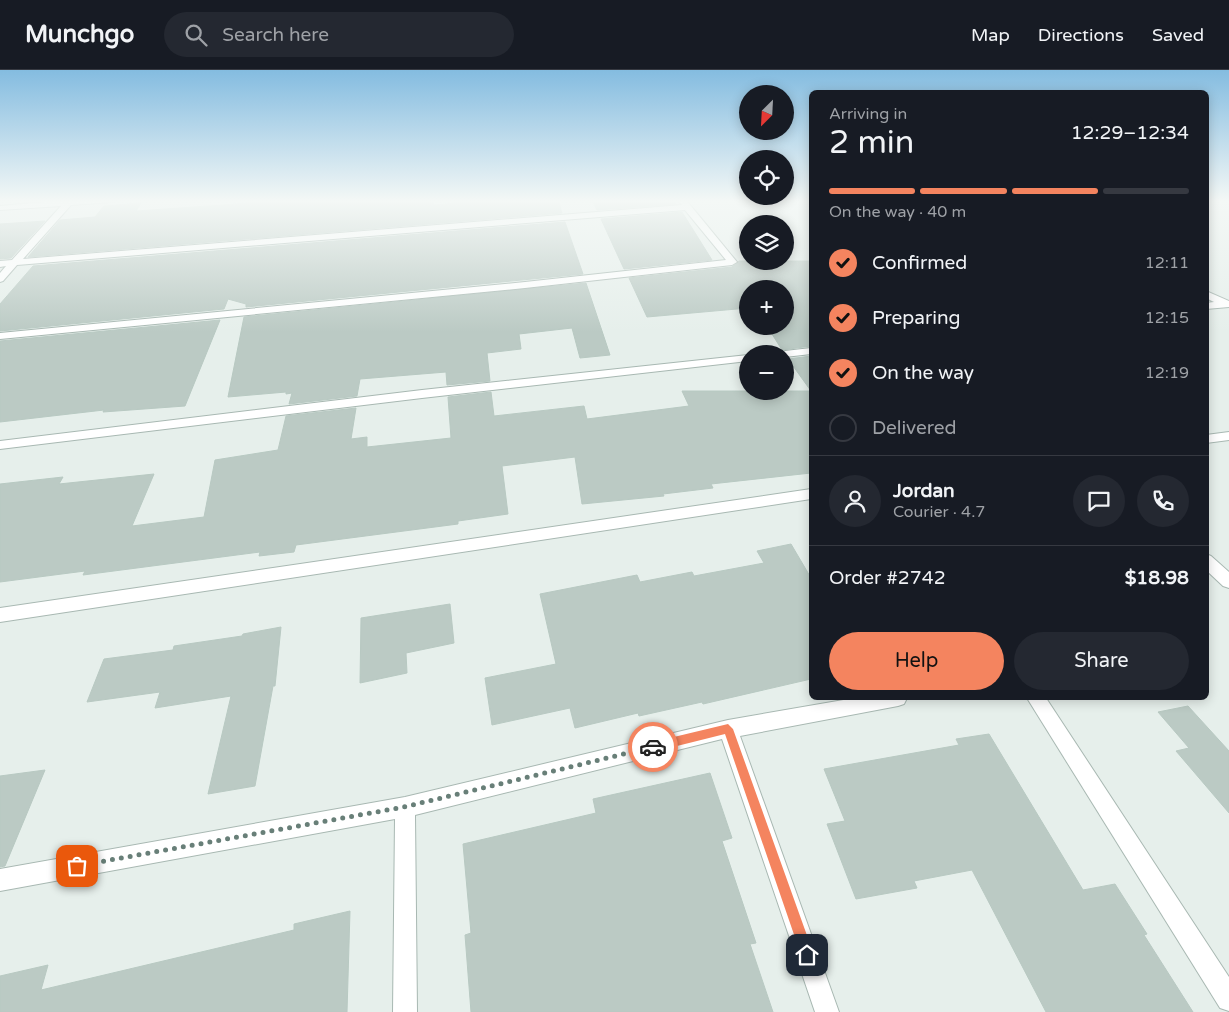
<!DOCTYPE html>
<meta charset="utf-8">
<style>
:root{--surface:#171b24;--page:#242831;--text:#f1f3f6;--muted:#9ea1a6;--line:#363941;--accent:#f4845f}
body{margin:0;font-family:"Varela Round",sans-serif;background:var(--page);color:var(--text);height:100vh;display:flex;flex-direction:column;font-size:19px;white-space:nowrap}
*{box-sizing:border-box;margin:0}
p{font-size:16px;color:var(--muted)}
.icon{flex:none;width:28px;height:28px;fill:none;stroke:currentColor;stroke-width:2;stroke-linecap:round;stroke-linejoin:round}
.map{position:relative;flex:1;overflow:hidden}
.side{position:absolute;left:809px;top:20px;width:400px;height:610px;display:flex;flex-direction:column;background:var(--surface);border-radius:8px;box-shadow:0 2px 12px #0003}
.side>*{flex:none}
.needle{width:32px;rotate:204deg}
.tools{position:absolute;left:739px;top:15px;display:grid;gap:10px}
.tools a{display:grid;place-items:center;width:55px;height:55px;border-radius:50%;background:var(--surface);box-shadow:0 2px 12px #0003;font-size:25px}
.pin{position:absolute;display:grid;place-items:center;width:42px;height:42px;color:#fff;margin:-21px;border-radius:10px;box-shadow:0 2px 8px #0006}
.courier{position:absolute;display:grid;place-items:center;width:50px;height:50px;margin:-25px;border:4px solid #f4845f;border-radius:50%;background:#fff;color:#222;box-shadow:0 1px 6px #0007}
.summary em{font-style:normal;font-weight:600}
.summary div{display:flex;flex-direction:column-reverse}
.summary{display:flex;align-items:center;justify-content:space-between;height:85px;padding:0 20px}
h1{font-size:32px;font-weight:600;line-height:38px}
.bar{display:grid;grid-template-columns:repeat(4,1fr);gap:8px 5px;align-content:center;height:60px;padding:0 20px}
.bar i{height:6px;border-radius:4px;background:var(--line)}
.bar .current{background:var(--accent)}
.bar p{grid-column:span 4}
.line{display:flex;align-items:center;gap:12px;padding:0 20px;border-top:1px solid var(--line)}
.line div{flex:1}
.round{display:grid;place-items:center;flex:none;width:52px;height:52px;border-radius:26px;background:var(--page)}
ol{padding:0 20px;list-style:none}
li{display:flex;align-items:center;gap:15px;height:55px}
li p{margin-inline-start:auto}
li .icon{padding:5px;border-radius:50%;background:var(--accent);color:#111;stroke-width:4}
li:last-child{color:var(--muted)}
li i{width:28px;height:28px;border:2px solid var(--line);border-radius:50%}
.action{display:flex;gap:10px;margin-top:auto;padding:10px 20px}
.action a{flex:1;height:58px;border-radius:30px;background:var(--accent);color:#111;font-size:20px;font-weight:600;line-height:58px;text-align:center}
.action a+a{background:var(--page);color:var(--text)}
header{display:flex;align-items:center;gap:30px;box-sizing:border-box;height:70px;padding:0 25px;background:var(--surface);border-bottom:1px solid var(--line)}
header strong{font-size:24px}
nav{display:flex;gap:28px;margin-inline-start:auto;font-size:18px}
.search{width:350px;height:45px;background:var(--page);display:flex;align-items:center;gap:12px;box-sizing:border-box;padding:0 18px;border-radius:28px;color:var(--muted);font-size:19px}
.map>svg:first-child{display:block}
</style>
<header>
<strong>Munchgo</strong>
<div class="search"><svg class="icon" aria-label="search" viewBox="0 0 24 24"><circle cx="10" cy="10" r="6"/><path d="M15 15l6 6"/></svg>Search here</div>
<nav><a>Map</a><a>Directions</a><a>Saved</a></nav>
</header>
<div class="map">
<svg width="1229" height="942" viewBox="0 0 1229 942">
<rect width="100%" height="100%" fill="#e6efeb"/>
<!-- building -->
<g fill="#bbcac4" stroke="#b8c9c2">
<path d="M266 130H433V135L501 130H558L562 143 28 187 60 150 95 147 104 136 141 133 136 141 265 132Z"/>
<path d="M592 130H674L676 134 597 140Z"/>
<path d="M682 142 712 190 624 199 601 149Z"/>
<path d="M45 151 11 188 0 189V154Z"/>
<path d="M565 152 583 204 246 237V234L228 229 224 239 0 261V234L33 196Z"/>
<path d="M739 191H811V276L782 280 767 256H785V219H748V238L647 247 629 208 732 197Z"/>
<path d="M586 213 610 285 580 288 572 258 519 264 521 279 487 283 490 311 447 315 446 302 360 309 357 326 289 334 292 323 286 324V322L228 327 244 247Z"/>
<path d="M220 250 185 336 103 342 104 340 0 352V271Z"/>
<path d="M811 286V403L711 414 713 418 663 424 664 426 582 434 575 387 502 396 508 444 458 451V454L296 475 294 482 259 486 260 482 83 505 85 501 0 512V414L63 407 59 414 154 404 132 456 204 447 215 390 278 380 286 346 356 338 351 369 367 367V377L451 368 448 327 491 322 494 346 584 336 587 349 689 336 682 321H811L788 289Z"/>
<path d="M791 474 811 508V609L703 634 702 632 639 646 638 643 575 658 570 638 492 655 485 608 556 594 540 524 637 505 640 512 692 502 694 506 764 493 757 481Z"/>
<path d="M450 534 454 573 406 583 407 603 360 613 361 548Z"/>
<path d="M281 557 275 616H273L255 716 208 724 231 626 155 638 160 622 87 632 104 589 173 580 174 576 242 566 243 564Z"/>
<path d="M1188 636 1229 681V743L1176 681 1189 678 1158 642Z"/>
<path d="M989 664 1083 820 1115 814 1147 864 1144 865 1193 942H1046L972 800 914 811 917 818 856 829 827 754 845 751 824 699 959 675 956 669Z"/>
<path d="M45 700 5 796 0 797V706Z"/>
<path d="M710 703 732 768 722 771 756 873 750 874 773 942H471L465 865 471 863 463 774 596 743 593 729Z"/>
<path d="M350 841 347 942H0V906L48 895 41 920 294 860V854Z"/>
</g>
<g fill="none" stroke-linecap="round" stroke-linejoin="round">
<defs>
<g id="minor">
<path d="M67 130H116L112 132 71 135 23 189 682 135 678 130H686L737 192 732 195 525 218 0 269V263L525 212 726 190 685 140 17 195 3 211 0 212V203L6 196 0 197V191L12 190 61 136 0 140V136Z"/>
<path d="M1206 221 1229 231V237L1206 239V233L1214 232 1206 228Z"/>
<path d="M811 278V284L785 287V284H780L785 281Z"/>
<path d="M748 285V291L422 328 0 379V371L422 320Z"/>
<path d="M1229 362V370L1206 373V365Z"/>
<path d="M811 419V429L0 552V538Z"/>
<path d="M1206 484 1211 486 1229 502V518L1223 516 1206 500Z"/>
<path d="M855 628H907L904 634 898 636 740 666 839 942H815L722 669 415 745 417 942H393L395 749 0 821V799L405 727 728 650Z"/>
<path d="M1027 628H1046L1229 907V941L1220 938Z"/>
</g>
</defs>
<!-- minor casing -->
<use href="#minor" stroke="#a8b8b2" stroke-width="2"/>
<!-- minor -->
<use href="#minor" fill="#fff" fill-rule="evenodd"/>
</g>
<!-- sky -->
<linearGradient id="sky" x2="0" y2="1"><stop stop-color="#84bce0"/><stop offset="0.5" stop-color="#f4f8f6"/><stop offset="1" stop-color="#f4f8f6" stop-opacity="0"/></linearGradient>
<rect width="1229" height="262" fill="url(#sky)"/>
<!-- route -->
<path fill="#f4845f" d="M728 654 733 659 814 885 812 890 807 892 803 890 801 885 725 664 653 682 648 677 653 672Z"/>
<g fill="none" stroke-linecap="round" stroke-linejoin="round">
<!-- done -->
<path stroke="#687f78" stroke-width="5" stroke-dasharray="0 9" d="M77 796 404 737 653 677"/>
</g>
</svg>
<div class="tools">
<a><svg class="needle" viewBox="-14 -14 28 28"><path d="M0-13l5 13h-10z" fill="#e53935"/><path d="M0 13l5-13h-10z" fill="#9ea1a6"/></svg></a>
<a><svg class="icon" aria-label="locate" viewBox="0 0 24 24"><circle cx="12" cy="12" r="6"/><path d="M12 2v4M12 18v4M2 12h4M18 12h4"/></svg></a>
<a><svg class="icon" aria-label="layers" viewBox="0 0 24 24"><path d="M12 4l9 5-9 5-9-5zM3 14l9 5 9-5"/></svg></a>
<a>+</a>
<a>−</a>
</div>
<div class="pin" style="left:77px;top:796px;background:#ea580c"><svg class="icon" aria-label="bag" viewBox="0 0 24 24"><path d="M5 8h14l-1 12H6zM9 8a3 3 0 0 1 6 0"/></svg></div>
<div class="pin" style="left:807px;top:885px;background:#1f2937"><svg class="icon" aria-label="home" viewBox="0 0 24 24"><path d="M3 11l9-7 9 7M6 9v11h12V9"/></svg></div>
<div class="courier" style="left:653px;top:677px"><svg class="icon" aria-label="car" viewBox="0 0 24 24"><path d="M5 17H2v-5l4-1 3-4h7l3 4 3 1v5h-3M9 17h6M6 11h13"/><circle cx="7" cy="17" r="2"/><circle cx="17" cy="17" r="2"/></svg></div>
<section class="side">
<div class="summary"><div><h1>2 min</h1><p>Arriving in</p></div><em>12:29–12:34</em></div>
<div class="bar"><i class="current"></i><i class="current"></i><i class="current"></i><i></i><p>On the way · 40 m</p></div>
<ol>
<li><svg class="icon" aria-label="check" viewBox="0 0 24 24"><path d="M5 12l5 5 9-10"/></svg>Confirmed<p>12:11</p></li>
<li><svg class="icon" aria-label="check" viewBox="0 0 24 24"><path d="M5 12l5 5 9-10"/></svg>Preparing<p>12:15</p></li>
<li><svg class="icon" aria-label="check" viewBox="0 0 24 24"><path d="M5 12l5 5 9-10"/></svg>On the way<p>12:19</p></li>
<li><i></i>Delivered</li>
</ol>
<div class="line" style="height:90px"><a class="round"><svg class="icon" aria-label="person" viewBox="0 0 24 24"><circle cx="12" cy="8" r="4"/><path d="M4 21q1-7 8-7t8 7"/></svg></a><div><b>Jordan</b><p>Courier · 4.7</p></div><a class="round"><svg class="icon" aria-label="chat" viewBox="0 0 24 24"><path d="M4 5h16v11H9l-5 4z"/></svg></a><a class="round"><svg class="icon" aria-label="phone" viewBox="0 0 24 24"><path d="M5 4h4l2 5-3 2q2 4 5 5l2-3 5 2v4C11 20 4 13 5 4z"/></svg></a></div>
<div class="line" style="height:65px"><div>Order #2742</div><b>$18.98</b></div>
<div class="action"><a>Help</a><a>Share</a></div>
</section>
</div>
